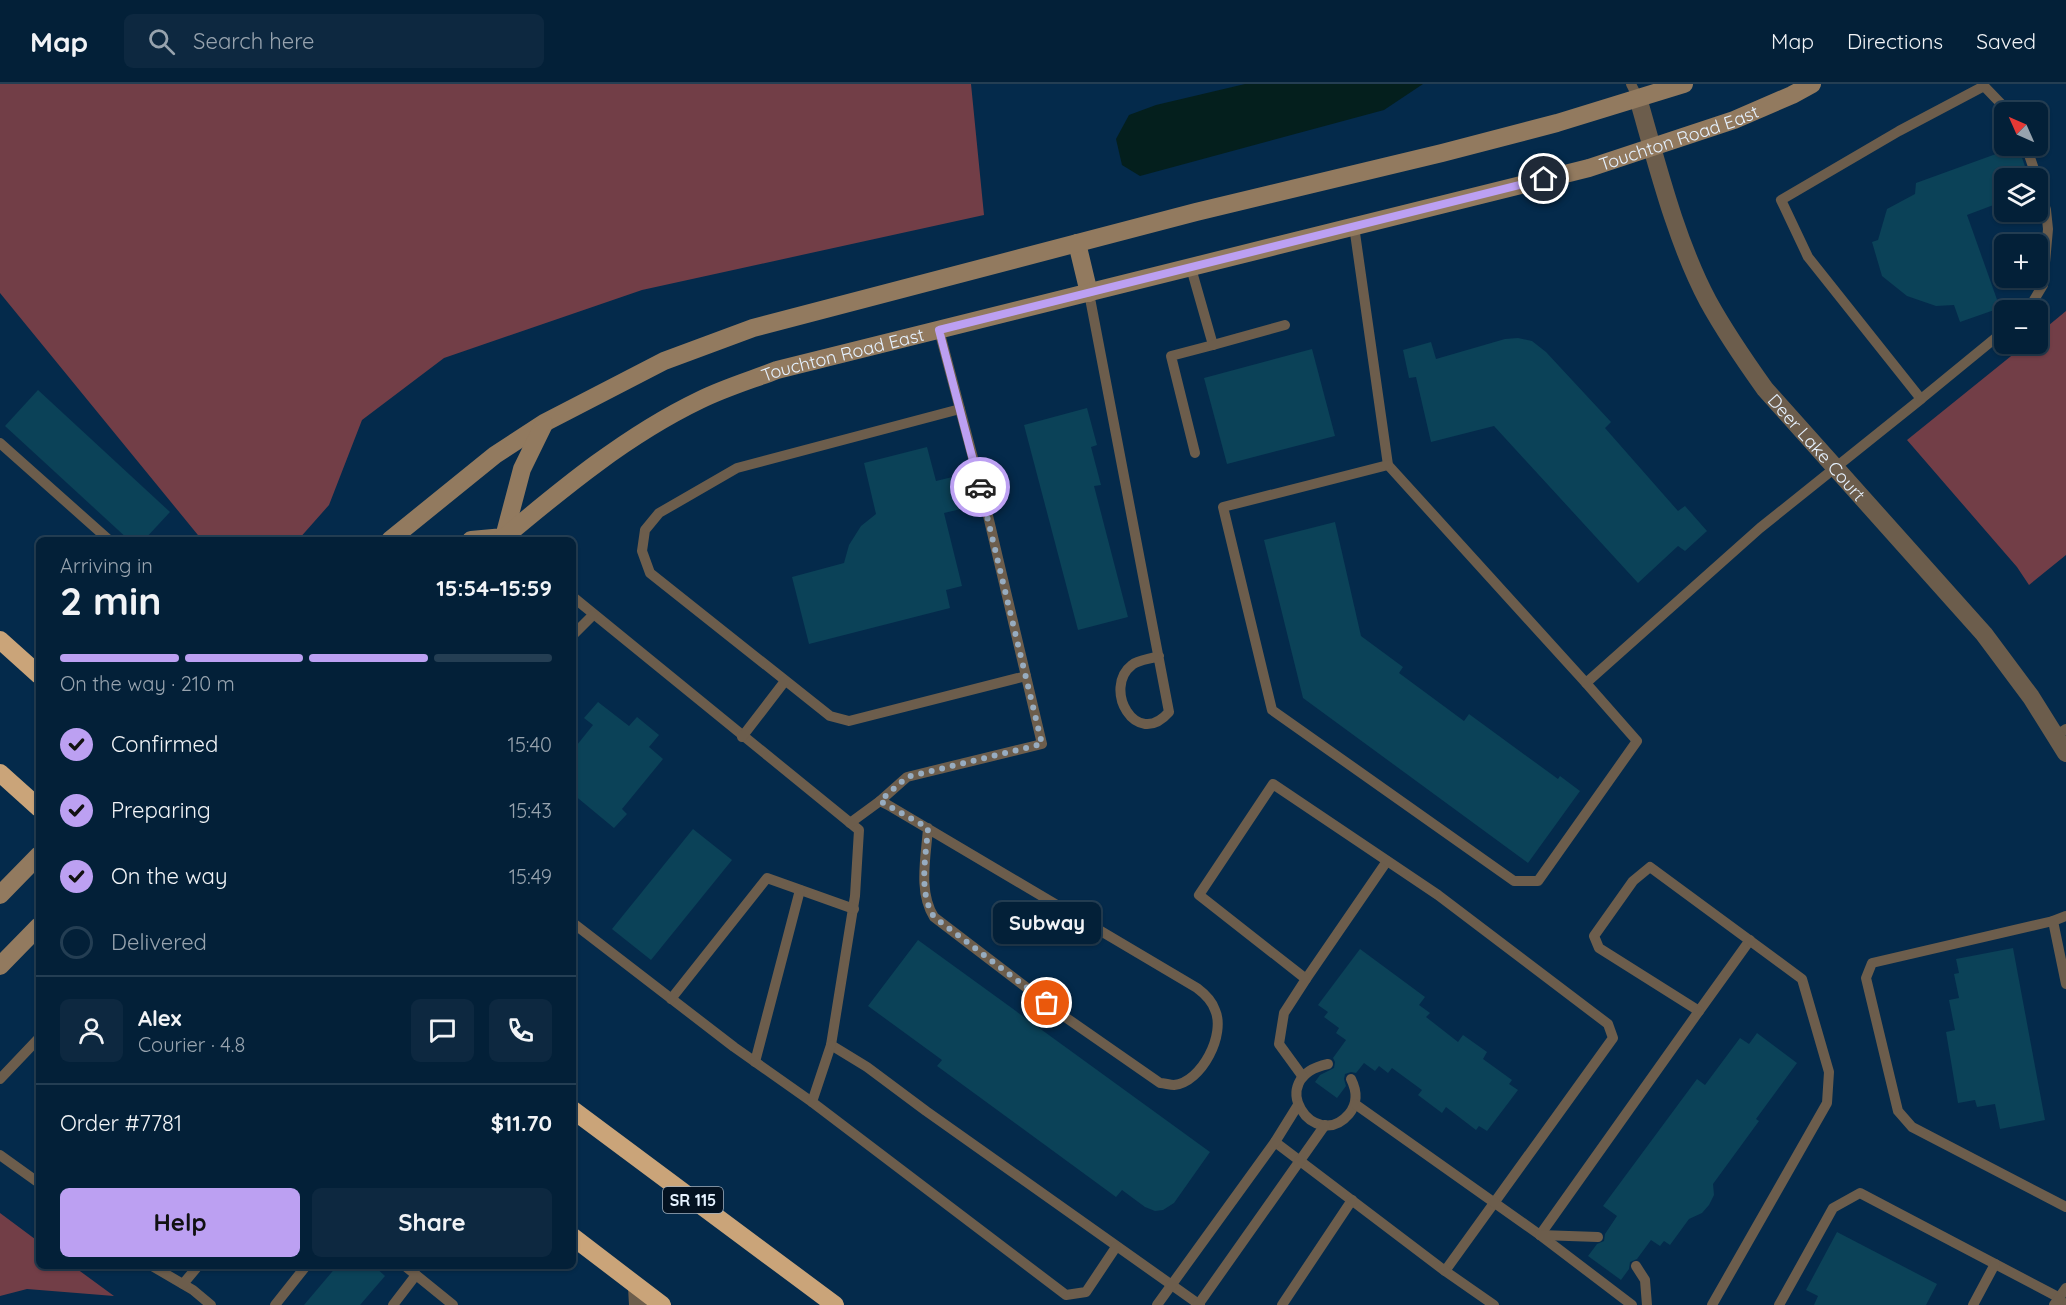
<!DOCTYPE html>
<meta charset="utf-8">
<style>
:root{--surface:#032038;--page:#0d2840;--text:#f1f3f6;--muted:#97a3ae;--line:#243e53;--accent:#bca0f2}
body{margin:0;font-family:Quicksand,sans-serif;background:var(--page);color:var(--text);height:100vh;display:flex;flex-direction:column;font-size:22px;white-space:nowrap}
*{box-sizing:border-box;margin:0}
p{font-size:20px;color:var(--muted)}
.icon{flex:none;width:33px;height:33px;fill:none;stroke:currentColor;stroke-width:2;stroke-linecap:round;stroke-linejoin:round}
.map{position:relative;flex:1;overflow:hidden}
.side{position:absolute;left:36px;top:453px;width:540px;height:732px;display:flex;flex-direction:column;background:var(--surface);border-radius:9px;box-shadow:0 2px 4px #0004,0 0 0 2px var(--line)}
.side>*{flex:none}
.needle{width:39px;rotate:315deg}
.tools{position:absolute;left:1994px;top:18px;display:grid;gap:12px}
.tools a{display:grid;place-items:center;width:54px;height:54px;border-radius:9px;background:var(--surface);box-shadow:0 2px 4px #0004,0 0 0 2px var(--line);font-size:30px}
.pin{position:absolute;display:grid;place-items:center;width:51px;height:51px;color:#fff;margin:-26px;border:3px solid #fff;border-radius:50%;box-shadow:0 2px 6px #0007}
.courier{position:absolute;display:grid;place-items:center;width:60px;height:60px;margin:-30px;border:4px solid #bca0f2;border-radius:50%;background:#fff;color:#222;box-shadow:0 2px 8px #0007}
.bubble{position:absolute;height:42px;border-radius:9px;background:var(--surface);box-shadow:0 2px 4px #0004,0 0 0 2px var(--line);font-size:20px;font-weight:800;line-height:42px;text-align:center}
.overview em{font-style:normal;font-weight:800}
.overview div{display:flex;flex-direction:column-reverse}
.overview{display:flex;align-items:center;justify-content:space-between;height:102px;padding:0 24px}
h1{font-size:39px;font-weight:800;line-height:45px}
.bar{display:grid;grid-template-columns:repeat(4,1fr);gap:9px 6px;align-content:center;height:72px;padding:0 24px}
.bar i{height:8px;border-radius:4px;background:var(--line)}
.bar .on{background:var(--accent)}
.bar p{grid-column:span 4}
.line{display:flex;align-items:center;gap:15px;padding:0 24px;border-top:2px solid var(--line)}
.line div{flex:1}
.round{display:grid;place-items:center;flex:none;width:63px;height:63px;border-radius:9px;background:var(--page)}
ol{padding:0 24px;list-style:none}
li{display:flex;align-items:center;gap:18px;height:66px}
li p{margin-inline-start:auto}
li .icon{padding:6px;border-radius:50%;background:var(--accent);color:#111;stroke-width:4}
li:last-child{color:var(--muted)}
li i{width:33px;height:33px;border:3px solid var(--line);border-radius:50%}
.action{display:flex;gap:12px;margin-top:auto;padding:12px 24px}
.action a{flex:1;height:69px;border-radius:9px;background:var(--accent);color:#111;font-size:24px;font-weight:800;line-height:69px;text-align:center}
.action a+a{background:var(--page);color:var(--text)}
header{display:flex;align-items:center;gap:36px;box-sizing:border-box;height:84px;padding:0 30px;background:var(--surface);border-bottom:2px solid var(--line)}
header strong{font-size:28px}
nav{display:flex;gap:33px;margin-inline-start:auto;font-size:21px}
.search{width:420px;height:54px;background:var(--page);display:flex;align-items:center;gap:15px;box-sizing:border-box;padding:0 21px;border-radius:9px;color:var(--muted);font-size:22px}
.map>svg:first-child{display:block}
</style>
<header>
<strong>Map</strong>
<div class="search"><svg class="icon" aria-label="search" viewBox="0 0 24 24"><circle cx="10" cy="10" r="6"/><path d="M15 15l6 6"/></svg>Search here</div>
<nav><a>Map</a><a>Directions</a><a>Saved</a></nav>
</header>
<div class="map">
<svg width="2066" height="1221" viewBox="0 0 2066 1221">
<rect width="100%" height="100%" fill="#042a4b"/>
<!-- green -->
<g fill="#723e47">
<path d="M0 0H971L984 131 642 206 444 274 362 336 329 421 298 456H202L0 209Z"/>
<path d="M2066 227V471L2029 501 2017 483 1907 356 2026 260H2037V251Z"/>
<path d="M0 1129 39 1158V1182H73L114 1212 27 1205 0 1212Z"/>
</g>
<!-- water -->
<path fill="#041f1d" d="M1245 0H1423L1384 26 1140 92 1122 81 1116 55 1129 31 1156 21Z"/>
<!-- building -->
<g fill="#0b4258">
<path d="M2018 62 2029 94H2004V117L1967 131 2000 224 1960 238 1954 221 1936 222 1907 212 1882 192 1872 158 1878 156 1887 125 1915 110 1916 99Z"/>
<path d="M1518 254 1532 257 1546 268 1611 338 1605 344 1678 427 1685 422 1707 447 1685 467 1678 462 1638 499 1494 342 1431 358 1416 293 1409 294 1403 266 1431 258 1436 275 1505 255Z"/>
<path d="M1312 265 1335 352 1227 380 1204 294Z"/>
<path d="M38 306 170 428 144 456H129L5 342Z"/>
<path d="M1087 324 1097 361 1091 363 1101 401 1094 402 1128 533 1078 546 1024 341Z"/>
<path d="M927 363 936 397 969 389 978 421 944 429 962 502 946 506 950 524 809 560 792 493 844 479 849 461 861 442 876 430 864 379Z"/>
<path d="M990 384 998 415 992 417 984 385Z"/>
<path d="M1335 438 1361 552 1403 583 1399 589 1464 637 1469 630 1558 695 1560 692 1580 707 1528 779 1303 614 1264 456Z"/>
<path d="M598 618 629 642 637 633 659 651 649 663 663 675 622 725 627 730 614 744 573 710V666L593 641 584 634Z"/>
<path d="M693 745 732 776 651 876 612 845Z"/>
<path d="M918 856 1210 1068 1174 1119 1163 1126 1155 1127 1145 1123 1122 1106 1116 1113 937 982 942 976 868 922Z"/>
<path d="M2013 864 2045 1036 2000 1045 1995 1020 1977 1023 1975 1016 1958 1019 1946 948 1955 946 1949 916 1959 914 1954 890 1959 889 1956 875Z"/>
<path d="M1360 865 1425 913 1419 921 1430 929 1426 933 1458 958 1463 951 1487 968 1483 975 1512 996 1509 1000 1518 1006 1487 1047 1479 1042 1476 1046 1446 1023 1442 1029 1418 1011 1422 1006 1392 984 1388 989 1379 982 1375 987 1364 979 1356 989 1351 988 1345 990 1344 995 1346 1002 1337 1014 1315 998 1320 991 1334 984 1335 978 1333 974 1346 956 1336 949 1339 944 1324 933 1328 928 1318 921Z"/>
<path d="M1757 949 1797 979 1756 1035 1759 1037 1713 1100 1714 1111 1709 1121 1702 1129 1689 1135 1670 1161 1664 1157 1660 1162 1651 1156 1637 1175 1630 1178 1629 1185 1621 1196 1588 1172 1597 1160 1604 1157 1605 1150 1617 1132 1603 1122 1697 995 1705 1001 1740 954 1749 960Z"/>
<path d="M1837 1148 1937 1200 1926 1221H1814L1818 1212 1806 1206Z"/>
<path d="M337 1182H374L385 1192 360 1221H304Z"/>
</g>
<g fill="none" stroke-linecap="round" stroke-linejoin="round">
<!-- lane -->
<g stroke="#6c5d4c" stroke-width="10">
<path d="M1631 0 1638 14"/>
<path d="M1982 0 2009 28"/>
<path d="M2026 62 2037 94"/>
<path d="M1354 142 1388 381 1586 599 1760 444 1921 315 1808 173 1781 116 1899 47 1984 2"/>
<path d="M1191 184 1213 261 1171 272 1195 369"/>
<path d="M1089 209 1169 628C1136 666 1102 604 1132 581 1138 576 1151 575 1159 572"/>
<path d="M2028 226 2043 201 2048 145 2046 126 2037 96"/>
<path d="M1213 261 1285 241"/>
<path d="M1921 315 2004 247"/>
<path d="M960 325 737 384 659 429 645 446 642 467 650 489 830 632 849 637 1026 592"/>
<path d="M0 359 109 456"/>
<path d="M1388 381 1223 423 1272 626 1514 797H1538L1637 657 1586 599"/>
<path d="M573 513 859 746 855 812 831 961 867 983 926 1027 1200 1221"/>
<path d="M573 551 593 531"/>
<path d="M2055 652 2066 645"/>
<path d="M742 653 785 597"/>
<path d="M880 717 907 693 1042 660 985 419 939 246"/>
<path d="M850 739 880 717 888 721 1197 904C1205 910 1212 917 1215 926 1226 950 1202 998 1174 1001 1170 1001 1164 999 1160 999L1065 933 934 833C918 808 926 773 928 744"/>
<path d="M2053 837 2066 832"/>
<path d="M573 839 734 963 812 1018"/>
<path d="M1306 895 1387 777"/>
<path d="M2066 900 2053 837 1872 879 1866 894 1898 1027 1912 1043 2066 1123"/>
<path d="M671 915 767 794 854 825"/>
<path d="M1699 927 1750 856"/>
<path d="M831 961 812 1018 1066 1211 1086 1208 1116 1163"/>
<path d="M755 978 800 806"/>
<path d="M1328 980C1262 994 1315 1070 1349 1030 1358 1019 1357 1007 1351 995"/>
<path d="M1303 993 1279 960 1284 929 1306 895 1199 811 1273 700 1438 811 1608 940 1613 954 1445 1187"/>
<path d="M0 995 39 954"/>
<path d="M1355 1020 1540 1151 1699 927 1599 864 1594 852 1633 797 1650 783 1802 895 1829 988 1827 1019 1712 1221"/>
<path d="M1275 1058 1445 1187 1494 1221"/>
<path d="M0 1071 39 1099"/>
<path d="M1540 1151 1632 1221"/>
<path d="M1540 1151 1598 1153"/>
<path d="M152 1182 193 1206 211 1221"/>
<path d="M405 1182 453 1221"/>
<path d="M1636 1182 1645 1196 1647 1221"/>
<path d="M183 1200 198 1182"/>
<path d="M275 1221 306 1182"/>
<path d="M393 1221 416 1191"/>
<path d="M1157 1221 1275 1058 1298 1021"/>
<path d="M1198 1221 1325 1041"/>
<path d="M1282 1221 1352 1116"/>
<path d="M1779 1221 1833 1124 1860 1109 2058 1213 2065 1221"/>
<path d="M1973 1221 1995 1180"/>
<path d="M2054 1221 2066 1204"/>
</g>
<!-- street -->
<g stroke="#6c5d4c" stroke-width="18">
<path id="s1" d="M1638 14C1657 80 1676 157 1708 217 1725 248 1745 277 1765 305L1984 550 2031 613 2066 669"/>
<path d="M637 1203 638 1221"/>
</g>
<!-- secondary -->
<g stroke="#927a5f" stroke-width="18">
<path d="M1077 159 1089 209"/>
<path d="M390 456 495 371 544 339 664 277 753 244 1196 128 1442 69 1557 39 1684 0"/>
<path d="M471 456 504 453 522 385 544 340"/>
<path id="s2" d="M501 456C563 404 627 351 700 316 724 304 751 296 777 286L1589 84 1734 36 1792 11 1812 0"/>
<path d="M0 811 39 771"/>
<path d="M0 882 39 842"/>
</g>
<!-- highway -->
<g stroke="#caa479" stroke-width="18">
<path d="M0 556 39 591"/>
<path d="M0 689 39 724"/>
<path d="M573 1026 835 1221"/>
<path d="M573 1153 662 1221"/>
</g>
</g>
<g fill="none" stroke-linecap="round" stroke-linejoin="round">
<!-- done -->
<path stroke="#97acc0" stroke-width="6" stroke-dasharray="0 10.8" d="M980 403 1042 660 907 693 880 717 928 744C926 773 918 808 934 833L1047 919"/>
<!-- route -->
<path stroke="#bca0f2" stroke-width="8" d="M980 403 939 246 1544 95"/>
</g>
<g text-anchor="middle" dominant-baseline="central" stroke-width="6" stroke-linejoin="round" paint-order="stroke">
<!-- shield labels -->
<rect fill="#041221" stroke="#a2afbc" stroke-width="1.5" x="663" y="1103" width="60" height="26" rx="4.5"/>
<g font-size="16" font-weight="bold" fill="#e6f2ff">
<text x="693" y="1116">SR 115</text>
</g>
<!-- street labels -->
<g font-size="18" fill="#e6f2ff" stroke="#041221">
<text stroke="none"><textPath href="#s2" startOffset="1258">Touchton Road East</textPath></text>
<text stroke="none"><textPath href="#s2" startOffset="394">Touchton Road East</textPath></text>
<text stroke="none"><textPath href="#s1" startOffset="398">Deer Lake Court</textPath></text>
</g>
</g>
</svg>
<div class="tools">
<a><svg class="needle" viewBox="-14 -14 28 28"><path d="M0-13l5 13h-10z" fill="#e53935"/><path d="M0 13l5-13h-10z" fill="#97a3ae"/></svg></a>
<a><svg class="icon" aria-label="layers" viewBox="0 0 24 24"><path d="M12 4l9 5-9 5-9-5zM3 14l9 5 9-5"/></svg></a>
<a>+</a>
<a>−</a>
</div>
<div class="pin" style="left:1047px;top:919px;background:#ea580c"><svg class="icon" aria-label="bag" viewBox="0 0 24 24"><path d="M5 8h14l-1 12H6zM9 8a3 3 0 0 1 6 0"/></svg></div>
<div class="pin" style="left:1544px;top:95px;background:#1f2937"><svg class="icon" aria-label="home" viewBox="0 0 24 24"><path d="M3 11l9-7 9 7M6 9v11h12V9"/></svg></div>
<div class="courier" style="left:980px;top:403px"><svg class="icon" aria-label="car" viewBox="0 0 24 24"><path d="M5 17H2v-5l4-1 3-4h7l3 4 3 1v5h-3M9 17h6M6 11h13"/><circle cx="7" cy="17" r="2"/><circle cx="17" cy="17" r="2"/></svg></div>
<div class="bubble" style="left:993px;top:818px;width:108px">Subway</div>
<section class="side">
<div class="overview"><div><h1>2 min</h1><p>Arriving in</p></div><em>15:54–15:59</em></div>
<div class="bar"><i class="on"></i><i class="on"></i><i class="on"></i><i></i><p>On the way · 210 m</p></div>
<ol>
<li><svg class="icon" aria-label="check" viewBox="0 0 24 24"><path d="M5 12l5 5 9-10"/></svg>Confirmed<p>15:40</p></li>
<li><svg class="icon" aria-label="check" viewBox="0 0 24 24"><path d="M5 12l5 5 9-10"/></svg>Preparing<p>15:43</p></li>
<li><svg class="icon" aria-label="check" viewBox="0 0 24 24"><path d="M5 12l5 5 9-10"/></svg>On the way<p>15:49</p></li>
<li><i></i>Delivered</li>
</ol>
<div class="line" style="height:108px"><a class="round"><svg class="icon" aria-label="person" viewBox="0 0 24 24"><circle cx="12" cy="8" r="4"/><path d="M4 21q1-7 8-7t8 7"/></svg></a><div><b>Alex</b><p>Courier · 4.8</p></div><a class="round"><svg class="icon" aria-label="chat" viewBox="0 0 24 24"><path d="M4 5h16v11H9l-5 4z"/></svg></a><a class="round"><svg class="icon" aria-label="phone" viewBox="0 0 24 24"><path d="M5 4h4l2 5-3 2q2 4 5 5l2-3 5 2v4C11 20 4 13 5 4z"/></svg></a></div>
<div class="line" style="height:78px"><div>Order #7781</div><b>$11.70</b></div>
<div class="action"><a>Help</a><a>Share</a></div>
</section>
</div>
